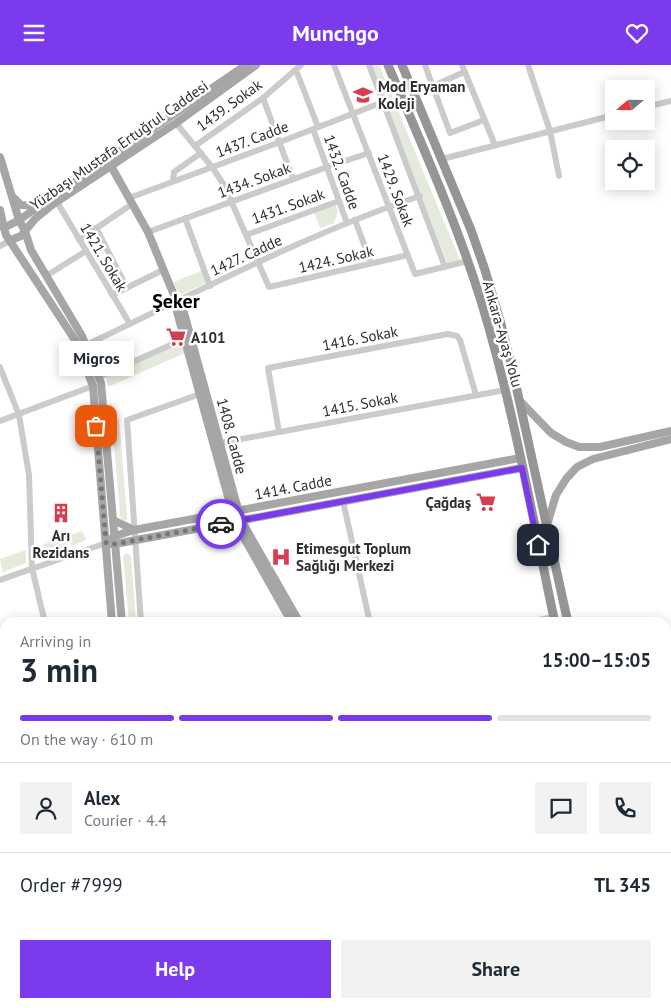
<!DOCTYPE html>
<meta charset="utf-8">
<style>
:root{--surface:#fff;--page:#f2f2f3;--text:#1f2937;--muted:#747a83;--line:#e0e1e3;--accent:#7c3aed}
body{margin:0;font-family:"PT Sans",sans-serif;background:var(--page);color:var(--text);height:100vh;display:flex;flex-direction:column;font-size:19px;white-space:nowrap}
*{box-sizing:border-box;margin:0}
p{font-size:16px;color:var(--muted)}
.icon{flex:none;width:28px;height:28px;fill:none;stroke:currentColor;stroke-width:2;stroke-linecap:round;stroke-linejoin:round}
.map{position:relative;flex:1;overflow:hidden}
.sheet{position:absolute;left:0px;top:552px;width:671px;height:391px;display:flex;flex-direction:column;background:var(--surface);border-radius:15px 15px 0 0;box-shadow:0 2px 12px #0003}
.sheet>*{flex:none}
.needle{width:32px;rotate:250deg}
.tools{position:absolute;left:605px;top:15px;display:grid;gap:10px}
.tools a{display:grid;place-items:center;width:50px;height:50px;border-radius:0px;background:var(--surface);box-shadow:0 2px 12px #0003;font-size:25px}
.pin{position:absolute;display:grid;place-items:center;width:42px;height:42px;color:#fff;margin:-21px;border-radius:10px;box-shadow:0 2px 8px #0006}
.courier{position:absolute;display:grid;place-items:center;width:50px;height:50px;margin:-25px;border:4px solid #7c3aed;border-radius:50%;background:#fff;color:#222;box-shadow:0 1px 6px #0007}
.bubble{position:absolute;height:35px;border-radius:0px;background:var(--surface);box-shadow:0 2px 12px #0003;font-size:16px;font-weight:800;line-height:35px;text-align:center}
.headline em{font-style:normal;font-weight:800}
.headline div{display:flex;flex-direction:column-reverse}
.headline{display:flex;align-items:center;justify-content:space-between;height:85px;padding:0 20px}
h1{font-size:32px;font-weight:800;line-height:38px}
.bar{display:grid;grid-template-columns:repeat(4,1fr);gap:8px 5px;align-content:center;height:60px;padding:0 20px}
.bar i{height:6px;border-radius:4px;background:var(--line)}
.bar .on{background:var(--accent)}
.bar p{grid-column:span 4}
.line{display:flex;align-items:center;gap:12px;padding:0 20px;border-top:1px solid var(--line)}
.line div{flex:1}
.round{display:grid;place-items:center;flex:none;width:52px;height:52px;border-radius:0px;background:var(--page)}
.action{display:flex;gap:10px;margin-top:auto;padding:10px 20px}
.action a{flex:1;height:58px;border-radius:0px;background:var(--accent);color:#fff;font-size:20px;font-weight:800;line-height:58px;text-align:center}
.action a+a{background:var(--page);color:var(--text)}
header{display:flex;justify-content:space-between;align-items:center;height:65px;padding:0 20px;background:var(--accent);color:#fff;font-size:22px;font-weight:800}
.map>svg:first-child{display:block}
</style>
<header><svg class="icon" aria-label="menu" viewBox="0 0 24 24"><path d="M4 6h16M4 12h16M4 18h16"/></svg>Munchgo<svg class="icon" aria-label="heart" viewBox="0 0 24 24"><path d="M12 20l-8-8c-3-5 5-10 8-4 3-6 11-1 8 4z"/></svg></header>
<div class="map">
<svg width="671" height="943" viewBox="0 0 671 943">
<rect width="100%" height="100%" fill="#fff"/>
<!-- green -->
<g fill="#e4eadc">
<path d="M371 0H379L460 195 448 199Z"/>
<path d="M335 139 338 146 334 158 320 163 314 147Z"/>
<path d="M203 205 206 218 182 229 176 224 174 217Z"/>
<path d="M181 278 185 288 108 322 106 312Z"/>
<path d="M119 354 127 450V455L124 456 121 454 120 450 112 355Z"/>
<path d="M82 466 86 475 71 481 68 471Z"/>
<path d="M65 472 69 482 45 490 42 480Z"/>
<path d="M26 485V498L3 507 0 494Z"/>
<path d="M127 488 131 492 136 557H129L123 491Z"/>
</g>
<g fill="none" stroke-linecap="round" stroke-linejoin="round">
<!-- minor -->
<g stroke="#cbcbcb" stroke-width="6">
<path d="M334 0 415 209 468 196"/>
<path d="M369 0 445 202"/>
<path d="M425 0 450 68 484 55"/>
<path d="M462 0 495 80"/>
<path d="M528 0 550 66 559 111"/>
<path d="M296 5 318 62"/>
<path d="M433 21 464 7"/>
<path d="M263 33 293 114"/>
<path d="M646 42 671 36"/>
<path d="M176 58 212 102 224 120 269 222 408 190"/>
<path d="M313 64 347 158"/>
<path d="M195 81 263 33 301 0"/>
<path d="M442 94 614 50"/>
<path d="M173 116 174 107 201 88"/>
<path d="M129 133 280 77 383 37"/>
<path d="M57 137 130 259"/>
<path d="M185 153 210 221"/>
<path d="M355 155 371 198"/>
<path d="M96 163 127 223"/>
<path d="M148 167 327 102 369 88"/>
<path d="M246 170 339 136"/>
<path d="M79 175 132 139"/>
<path d="M0 181 11 175"/>
<path d="M46 211 86 186"/>
<path d="M112 230 163 205"/>
<path d="M86 280C196 228 304 170 420 131"/>
<path d="M0 302 19 350 29 410 32 503 45 558"/>
<path d="M99 312 184 274"/>
<path d="M0 356 93 321"/>
<path d="M279 367 268 303 448 269 457 271 460 275 476 330"/>
<path d="M220 378 505 325"/>
<path d="M343 436 370 558"/>
<path d="M0 515 106 478"/>
<path d="M141 558 127 355 200 329"/>
<path d="M522 558 554 552"/>
<path d="M0 589 5 588"/>
<path d="M0 603 5 624"/>
<path d="M666 617 671 618"/>
<path d="M0 681 5 682"/>
<path d="M0 725 5 726"/>
<path d="M0 778 5 773"/>
<path d="M0 794 5 800"/>
<path d="M666 928 669 943"/>
<path d="M140 939 142 943"/>
<path d="M209 939V943"/>
<path d="M264 939 265 943"/>
</g>
<!-- major -->
<g stroke="#a6a6a6" stroke-width="8">
<path d="M0 92 19 155 25 166 21 171 11 175"/>
<path d="M111 101 148 167 178 240 177 247 235 457 292 558"/>
<path d="M13 132 21 140 40 141"/>
<path d="M0 145 4 163"/>
<path d="M178 240 183 244 241 455 300 558"/>
<path d="M520 336 551 368 566 377 579 382H600L671 366"/>
<path d="M113 455 134 465"/>
<path d="M547 460 556 430 566 414 577 402 593 394 671 374"/>
<path d="M111 474 115 471 134 465 520 393"/>
<path d="M110 479H115L522 403"/>
<path d="M112 558 93 321 75 275 6 170 4 163 19 155 246 0"/>
<path d="M122 558 101 318 82 271 31 185 25 166 35 154 52 140 176 58 256 0"/>
<path d="M0 879 5 875"/>
<path d="M0 892 5 887"/>
<path d="M0 905 5 910"/>
<path d="M0 917 5 923"/>
<path d="M20 939 24 943"/>
<path d="M32 939 36 943"/>
<path d="M460 939 466 943"/>
<path d="M308 943 327 939"/>
<path d="M344 943 363 939"/>
<path d="M474 943 477 939"/>
</g>
<!-- highway -->
<g stroke="#959595" stroke-width="9">
<path d="M388 0C421 78 456 155 481 236 513 340 532 451 555 558"/>
<path d="M402 0 471 165 485 205 501 259 513 307 568 558"/>
<path d="M636 939V943"/>
<path d="M650 939V943"/>
</g>
</g>
<g fill="none" stroke-linecap="round" stroke-linejoin="round">
<!-- done -->
<path stroke="#777" stroke-width="5" stroke-dasharray="0 9" d="M96 361 106 478 115 479 221 459"/>
<!-- route -->
<path stroke="#7c3aed" stroke-width="6" d="M221 459 522 403 538 480"/>
</g>
<!-- icons -->
<defs>
<symbol id="school-bare" viewBox="-9 -9 18 18"><path d="M0-5L7-2L0 1L-7-2ZM-4 1L0 2.5L4 1V4Q0 6-4 4Z" fill="#d63e50" stroke="#fff" stroke-width="2.5" paint-order="stroke"/></symbol>
<symbol id="supermarket-bare" viewBox="-9 -9 18 18"><path d="M-6-5.5h2.5l.6 2H6L4.5 2H-2.5L-4.4-4H-6ZM-1.5 3.2a1.3 1.3 0 1 0 .1 0ZM3 3.2a1.3 1.3 0 1 0 .1 0Z" fill="#d63e50" stroke="#fff" stroke-width="2.5" paint-order="stroke"/></symbol>
<symbol id="building-bare" viewBox="-9 -9 18 18"><path d="M-4-6H4V6H1V3H-1V6H-4ZM-2.5-4.3h1.7v1.8h-1.7ZM.8-4.3h1.7v1.8H.8ZM-2.5-1h1.7V.8h-1.7ZM.8-1h1.7V.8H.8Z" fill="#d63e50" stroke="#fff" stroke-width="2.5" paint-order="stroke"/></symbol>
<symbol id="hospital-bare" viewBox="-9 -9 18 18"><path d="M-5-5h3v3.5h4V-5h3V5h-3V1.5h-4V5h-3Z" fill="#d63e50" stroke="#fff" stroke-width="2.5" paint-order="stroke"/></symbol>
</defs>
<g fill-rule="evenodd">
<use href="#school-bare" x="349" y="16" width="28" height="28"/>
<use href="#supermarket-bare" x="162" y="258" width="28" height="28"/>
<use href="#supermarket-bare" x="472" y="423" width="28" height="28"/>
<use href="#building-bare" x="47" y="434" width="28" height="28"/>
<use href="#hospital-bare" x="267" y="478" width="28" height="28"/>
</g>
<g text-anchor="middle" dominant-baseline="central" stroke-width="5" stroke-linejoin="round" paint-order="stroke">
<!-- poi labels -->
<g font-size="15" font-weight="bold" fill="#2e2e2e" stroke="#fff" text-anchor="start">
<text x="378" y="21">Mod Eryaman<tspan x="378" dy="17">Koleji</tspan></text>
<text x="191" y="272">A101</text>
<text x="471" y="437" text-anchor="end">Çağdaş</text>
<text x="61" y="470" text-anchor="middle">Arı<tspan x="61" dy="17">Rezidans</tspan></text>
<text x="296" y="483">Etimesgut Toplum<tspan x="296" dy="17">Sağlığı Merkezi</tspan></text>
</g>
<!-- street labels -->
<g font-size="15" fill="#2e2e2e" stroke="#fff">
<text transform="translate(229 40) rotate(-36)">1439. Sokak</text>
<text transform="translate(252 74) rotate(-21)">1437. Cadde</text>
<text transform="translate(119 80) rotate(-35)">Yüzbaşı Mustafa Ertuğrul Caddesi</text>
<text transform="translate(342 107) rotate(70)">1432. Cadde</text>
<text transform="translate(254 115) rotate(-20)">1434. Sokak</text>
<text transform="translate(396 125) rotate(69)">1429. Sokak</text>
<text transform="translate(288 141) rotate(-20)">1431. Sokak</text>
<text transform="translate(246 190) rotate(-25)">1427. Cadde</text>
<text transform="translate(104 192) rotate(59)">1421. Sokak</text>
<text transform="translate(336 194) rotate(-13)">1424. Sokak</text>
<text transform="translate(503 269) rotate(74)">Ankara-Ayaş Yolu</text>
<text transform="translate(360 273) rotate(-11)">1416. Sokak</text>
<text transform="translate(360 339) rotate(-11)">1415. Sokak</text>
<text transform="translate(232 371) rotate(75)">1408. Cadde</text>
<text transform="translate(293 422) rotate(-11)">1414. Cadde</text>
</g>
<!-- district labels -->
<g font-size="20" font-weight="bold" fill="#000" stroke="#fff">
<text x="176" y="236">Şeker</text>
</g>
</g>
</svg>
<div class="tools">
<a><svg class="needle" viewBox="-14 -14 28 28"><path d="M0-13l5 13h-10z" fill="#e53935"/><path d="M0 13l5-13h-10z" fill="#747a83"/></svg></a>
<a><svg class="icon" aria-label="locate" viewBox="0 0 24 24"><circle cx="12" cy="12" r="6"/><path d="M12 2v4M12 18v4M2 12h4M18 12h4"/></svg></a>
</div>
<div class="pin" style="left:96px;top:361px;background:#ea580c"><svg class="icon" aria-label="bag" viewBox="0 0 24 24"><path d="M5 8h14l-1 12H6zM9 8a3 3 0 0 1 6 0"/></svg></div>
<div class="pin" style="left:538px;top:480px;background:#1f2937"><svg class="icon" aria-label="home" viewBox="0 0 24 24"><path d="M3 11l9-7 9 7M6 9v11h12V9"/></svg></div>
<div class="courier" style="left:221px;top:459px"><svg class="icon" aria-label="car" viewBox="0 0 24 24"><path d="M5 17H2v-5l4-1 3-4h7l3 4 3 1v5h-3M9 17h6M6 11h13"/><circle cx="7" cy="17" r="2"/><circle cx="17" cy="17" r="2"/></svg></div>
<div class="bubble" style="left:59px;top:276px;width:75px">Migros</div>
<section class="sheet">
<div class="headline"><div><h1>3 min</h1><p>Arriving in</p></div><em>15:00–15:05</em></div>
<div class="bar"><i class="on"></i><i class="on"></i><i class="on"></i><i></i><p>On the way · 610 m</p></div>
<div class="line" style="height:90px"><a class="round"><svg class="icon" aria-label="person" viewBox="0 0 24 24"><circle cx="12" cy="8" r="4"/><path d="M4 21q1-7 8-7t8 7"/></svg></a><div><b>Alex</b><p>Courier · 4.4</p></div><a class="round"><svg class="icon" aria-label="chat" viewBox="0 0 24 24"><path d="M4 5h16v11H9l-5 4z"/></svg></a><a class="round"><svg class="icon" aria-label="phone" viewBox="0 0 24 24"><path d="M5 4h4l2 5-3 2q2 4 5 5l2-3 5 2v4C11 20 4 13 5 4z"/></svg></a></div>
<div class="line" style="height:65px"><div>Order #7999</div><b>TL 345</b></div>
<div class="action"><a>Help</a><a>Share</a></div>
</section>
</div>
